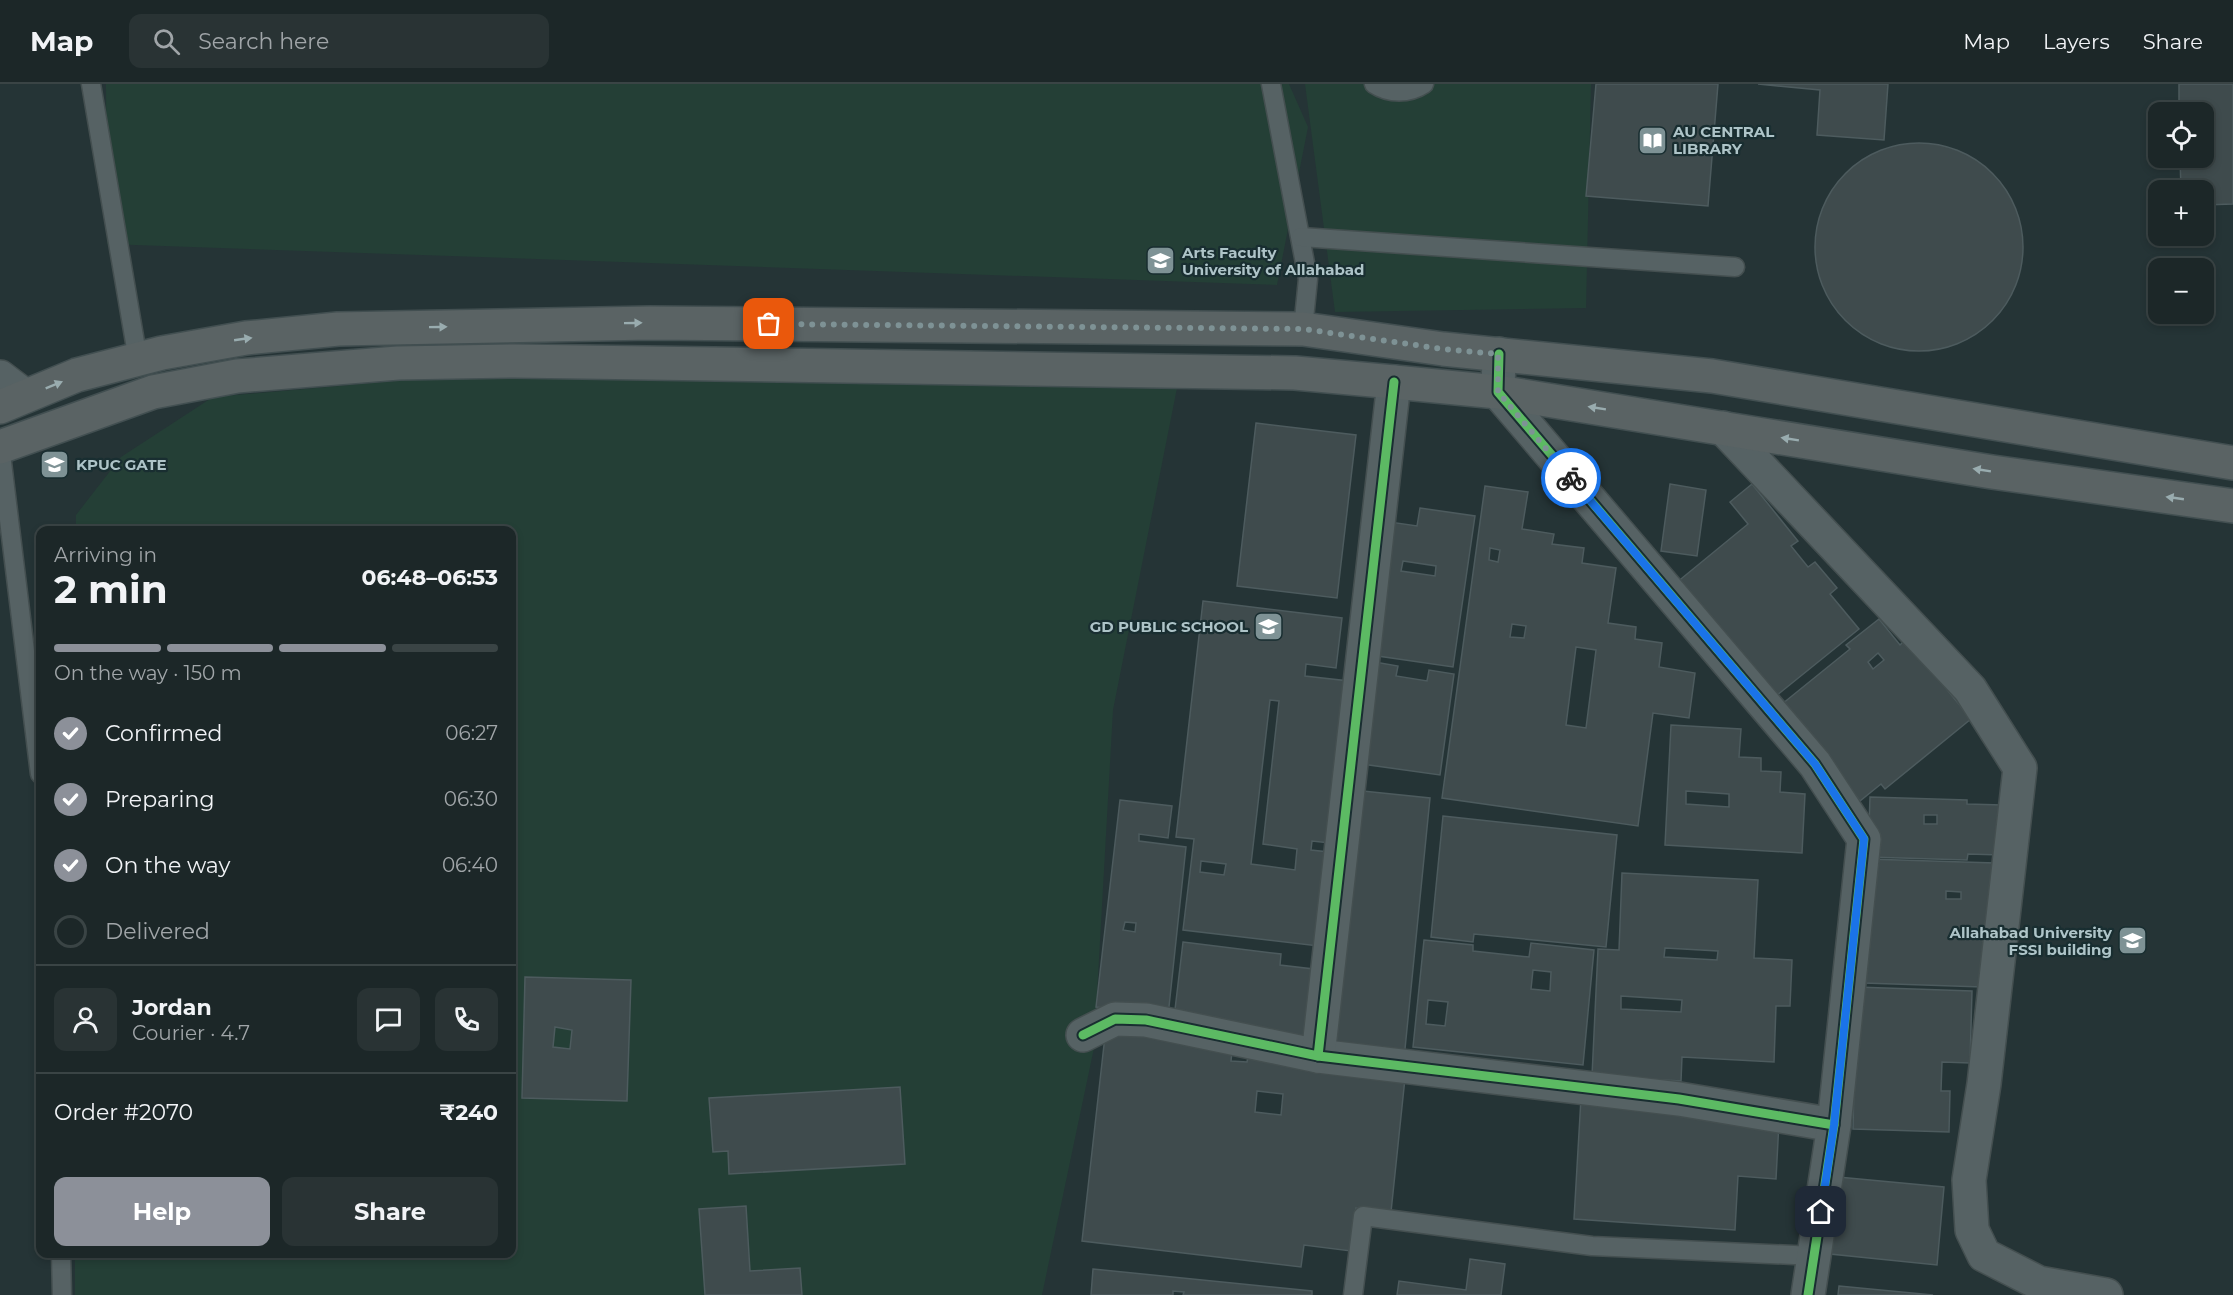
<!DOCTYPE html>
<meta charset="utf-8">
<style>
:root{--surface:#1c2728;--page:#293334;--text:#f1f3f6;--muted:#a0a5a8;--line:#3a4445;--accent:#8c9099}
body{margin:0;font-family:Montserrat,sans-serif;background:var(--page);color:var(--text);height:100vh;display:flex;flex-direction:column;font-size:22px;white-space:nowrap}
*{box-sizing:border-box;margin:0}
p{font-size:20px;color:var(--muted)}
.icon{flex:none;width:33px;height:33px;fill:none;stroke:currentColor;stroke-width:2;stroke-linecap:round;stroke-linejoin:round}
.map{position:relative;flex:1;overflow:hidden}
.side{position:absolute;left:36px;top:442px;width:480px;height:732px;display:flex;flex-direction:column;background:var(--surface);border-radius:12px;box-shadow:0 3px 9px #0003,0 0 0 2px var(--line)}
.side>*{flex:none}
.tools{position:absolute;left:2148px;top:18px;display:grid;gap:12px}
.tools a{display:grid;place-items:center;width:66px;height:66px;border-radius:12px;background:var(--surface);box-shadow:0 3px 9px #0003,0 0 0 2px var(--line);font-size:30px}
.pin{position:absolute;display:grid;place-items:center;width:51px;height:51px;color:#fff;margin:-26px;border-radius:12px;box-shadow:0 3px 9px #0006}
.courier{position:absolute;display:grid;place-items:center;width:60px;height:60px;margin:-30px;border:4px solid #1a73e8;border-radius:50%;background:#fff;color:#222;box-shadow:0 2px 8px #0007}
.head em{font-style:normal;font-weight:700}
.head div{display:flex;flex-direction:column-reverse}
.head{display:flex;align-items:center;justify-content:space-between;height:102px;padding:0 18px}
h1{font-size:39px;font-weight:700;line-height:45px}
.bar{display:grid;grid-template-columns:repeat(4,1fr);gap:9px 6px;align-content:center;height:72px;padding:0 18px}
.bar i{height:8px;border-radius:4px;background:var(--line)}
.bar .active{background:var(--accent)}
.bar p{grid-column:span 4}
.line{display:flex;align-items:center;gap:15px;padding:0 18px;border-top:2px solid var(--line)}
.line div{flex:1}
.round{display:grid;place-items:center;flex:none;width:63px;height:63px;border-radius:12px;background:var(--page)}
ol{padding:0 18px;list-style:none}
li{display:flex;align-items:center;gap:18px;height:66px}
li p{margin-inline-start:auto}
li .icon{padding:6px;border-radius:50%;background:var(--accent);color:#fff;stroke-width:4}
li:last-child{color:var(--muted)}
li i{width:33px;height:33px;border:3px solid var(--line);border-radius:50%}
.button{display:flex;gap:12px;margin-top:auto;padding:12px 18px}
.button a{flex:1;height:69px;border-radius:12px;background:var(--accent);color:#fff;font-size:24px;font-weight:700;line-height:69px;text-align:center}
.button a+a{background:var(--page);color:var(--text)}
header{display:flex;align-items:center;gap:36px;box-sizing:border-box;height:84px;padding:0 30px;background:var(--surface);border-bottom:2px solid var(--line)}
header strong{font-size:28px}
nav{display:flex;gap:33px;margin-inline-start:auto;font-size:21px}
.search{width:420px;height:54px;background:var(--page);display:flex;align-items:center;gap:15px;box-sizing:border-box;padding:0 21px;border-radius:12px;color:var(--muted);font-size:22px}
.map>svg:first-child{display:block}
</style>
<header>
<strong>Map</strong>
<div class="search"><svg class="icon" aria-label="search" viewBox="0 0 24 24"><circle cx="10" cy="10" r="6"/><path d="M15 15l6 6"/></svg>Search here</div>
<nav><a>Map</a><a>Layers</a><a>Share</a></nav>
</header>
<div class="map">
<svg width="2233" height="1211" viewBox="0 0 2233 1211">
<rect width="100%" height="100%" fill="#253436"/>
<!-- green -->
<g fill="#243f36">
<path d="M106 0H1289L1308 43 1277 201 107 160Z"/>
<path d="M1305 0H1591L1586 224 1335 228Z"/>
<path d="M1020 271 1177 304 1113 626 1094 964 1042 1211H75V1170H512V447H76V431L121 373 213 313 588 280Z"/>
</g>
<!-- building -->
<g fill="#3f4b4d" stroke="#4d5b5e" stroke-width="1.5" fill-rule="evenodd">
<path d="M1596 0H1718L1708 122 1586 112Z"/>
<path d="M1758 0H1888L1884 56 1817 51 1820 6Z"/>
<path d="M2179 0H2233V120L2204 121V106H2181L2180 74H2204V28H2179Z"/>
<circle cx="1919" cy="163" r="104"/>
<path d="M1256 339 1356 351 1337 514 1237 502Z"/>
<path d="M1670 400 1706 406 1697 472 1661 467Z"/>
<path d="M1752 400 1798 457 1791 462 1808 483 1815 478 1837 504 1830 510 1859 545 1771 616 1676 499 1748 440 1730 418Z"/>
<path d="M1485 402 1528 408 1522 445 1554 450 1552 460 1584 464 1582 479 1616 484 1608 539 1636 543 1635 555 1662 559 1659 583 1695 589 1689 634 1653 629 1638 742 1442 714ZM1490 464 1500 466 1498 478 1489 476ZM1512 540 1526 542 1524 554 1510 553ZM1576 563 1596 566 1586 644 1566 641Z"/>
<path d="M1420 424 1475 432 1453 583 1371 571 1390 438 1417 442ZM1403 477 1436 482 1435 492 1401 487Z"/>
<path d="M1203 517 1342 534 1336 584 1306 580 1305 592 1358 598 1339 760 1312 757 1311 766 1338 769 1327 863 1183 846 1194 755 1176 753ZM1270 616 1279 617 1263 760 1297 765 1295 786 1251 780ZM1201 777 1226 780 1224 791 1200 788Z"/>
<path d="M1879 535 1900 561 1906 555 1971 635 1885 705 1881 700 1860 717 1782 620 1850 565 1846 561ZM1878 569 1884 576 1873 585 1868 578Z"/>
<path d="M1369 577 1398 582 1396 592 1427 597 1429 586 1454 590 1440 691 1355 679Z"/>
<path d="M1671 641 1741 645 1739 673 1761 674V687L1781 688 1780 708 1805 710 1802 769 1665 761ZM1686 707 1729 710V723L1686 720Z"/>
<path d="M1353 706 1430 714 1404 975 1327 967Z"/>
<path d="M1870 713 1967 716V720L2002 721 2001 771 1968 770 1967 776 1868 773ZM1924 731H1937V740H1924Z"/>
<path d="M1120 716 1172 722 1168 754 1139 750V757L1186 763 1168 932 1096 923ZM1125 838 1136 839 1135 848 1123 846Z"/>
<path d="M1443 732 1617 751 1606 863 1474 850 1473 858 1431 853Z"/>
<path d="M1867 775 1995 779 1994 842H1983L1982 903 1864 899ZM1946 807 1961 808V815H1946Z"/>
<path d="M1622 789 1758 796 1754 874 1792 876 1790 922H1776L1774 978 1682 973 1681 997 1592 992 1598 865 1619 866ZM1665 864 1718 867 1717 876 1664 873ZM1621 912 1682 916 1681 928 1621 925Z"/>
<path d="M1424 856 1473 861V867L1529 873 1531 859 1594 866 1583 981 1413 963ZM1533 886 1551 888 1550 907 1531 905ZM1428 916 1448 918 1445 942 1426 940Z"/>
<path d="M1183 858 1281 870 1280 881 1322 886 1313 962 1174 934Z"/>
<path d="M525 893 631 896 627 1017 522 1014ZM555 943 572 946 570 965 553 963Z"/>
<path d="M1856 903 1972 907 1970 979 1942 978 1941 1007H1950L1949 1048 1853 1045Z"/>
<path d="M1106 943 1233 958 1231 977 1247 978 1249 966 1405 994 1391 1128 1356 1124 1351 1167 1304 1161 1301 1183 1082 1157ZM1257 1007 1283 1010 1281 1031 1255 1028Z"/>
<path d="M900 1003 905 1080 729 1090 728 1067 713 1068 709 1014Z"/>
<path d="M1581 1014 1779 1038 1776 1095 1738 1092 1735 1146 1574 1135Z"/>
<path d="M1838 1093 1944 1103 1937 1181 1830 1170Z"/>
<path d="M746 1122 750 1187 800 1184 802 1211H705L699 1125Z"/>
<path d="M1470 1175 1505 1180 1501 1211H1397L1399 1197 1466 1206Z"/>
<path d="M1093 1185 1312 1207V1211H1183L1184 1208 1173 1207V1211H1091Z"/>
<path d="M1839 1202 1933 1211H1838Z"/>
</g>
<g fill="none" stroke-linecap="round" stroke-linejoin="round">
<defs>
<g id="service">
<path d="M91 0 138 276"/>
<path d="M1271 0 1308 195 1303 245"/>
<path d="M1374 0C1389 10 1409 10 1424 0"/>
<path d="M1301 153 1735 183"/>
<path d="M0 362 40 690"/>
<path d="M61 1170 62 1211"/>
<path d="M1353 1211 1363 1132 1592 1162 1815 1172"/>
</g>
<g id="minor">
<path d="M1723 344 1970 605 2020 684 1984 1000 1969 1096 1972 1146 1984 1171 2039 1199 2106 1211"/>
<path d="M1083 951 1115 935 1146 936 1318 972 1679 1015 1834 1041"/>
<path d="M1318 972 1394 298"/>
</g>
<g id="tertiary">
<path d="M1499 270 1498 308 1815 680 1864 755 1834 1041 1808 1211"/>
<path d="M0 293 25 312"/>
</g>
<g id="trunk">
<path d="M0 323 77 291 162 269 246 254 338 245 650 239 1303 245 1443 265 1712 292 2233 379"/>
<path d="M0 363 153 308 237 292 398 279 515 277 1295 289 1394 298 1498 308 1992 388 2233 422"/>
</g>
</defs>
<!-- service casing -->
<use href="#service" stroke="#444f50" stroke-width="21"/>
<!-- minor casing -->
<use href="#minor" stroke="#444f50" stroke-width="36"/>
<!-- tertiary casing -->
<use href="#tertiary" stroke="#444f50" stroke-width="36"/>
<!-- trunk casing -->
<use href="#trunk" stroke="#424f51" stroke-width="36"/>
<!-- service -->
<use href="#service" stroke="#566264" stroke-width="18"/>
<!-- minor -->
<use href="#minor" stroke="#566264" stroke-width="33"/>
<!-- tertiary -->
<use href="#tertiary" stroke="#566264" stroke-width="33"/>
<!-- trunk -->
<use href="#trunk" stroke="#5a6364" stroke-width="33"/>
<defs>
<g id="cycleway">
<path d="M1499 270 1498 308 1815 680 1864 755 1834 1041 1808 1211"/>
<path d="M1083 951 1115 935 1146 936 1318 972 1679 1015 1834 1041"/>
<path d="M1318 972 1394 298"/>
</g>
</defs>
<!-- cycleway casing -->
<use href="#cycleway" stroke="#192e31" stroke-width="13"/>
<!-- cycleway -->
<use href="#cycleway" stroke="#5cba63" stroke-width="9"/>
</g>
<!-- one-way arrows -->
<defs><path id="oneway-solid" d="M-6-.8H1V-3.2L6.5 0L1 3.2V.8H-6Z" transform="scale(1.5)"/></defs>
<g fill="#99acaf">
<use href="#oneway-solid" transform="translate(633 239) rotate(-1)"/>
<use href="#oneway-solid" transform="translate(438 243) rotate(-1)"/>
<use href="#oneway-solid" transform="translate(243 255) rotate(-8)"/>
<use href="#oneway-solid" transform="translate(54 301) rotate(-22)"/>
<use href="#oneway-solid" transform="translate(1597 324) rotate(-171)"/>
<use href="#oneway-solid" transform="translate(1790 355) rotate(-171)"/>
<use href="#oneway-solid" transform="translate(1982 386) rotate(-171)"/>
<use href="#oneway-solid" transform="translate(2175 414) rotate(-172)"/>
</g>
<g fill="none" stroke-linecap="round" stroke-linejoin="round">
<!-- done -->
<path stroke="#7e9295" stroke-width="6" stroke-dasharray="0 10.8" d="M769 240 1303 245 1443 265 1498 270V308L1571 394"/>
<!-- route -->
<path stroke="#1a73e8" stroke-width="8" d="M1571 394 1815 680 1864 755 1834 1041 1821 1128"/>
</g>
<!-- icons -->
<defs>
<symbol id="library-square" viewBox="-11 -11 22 22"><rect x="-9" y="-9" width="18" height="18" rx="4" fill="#7e9295" stroke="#192e31"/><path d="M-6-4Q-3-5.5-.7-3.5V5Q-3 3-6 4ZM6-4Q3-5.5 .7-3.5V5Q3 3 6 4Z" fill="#fff"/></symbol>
<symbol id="university-square" viewBox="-11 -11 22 22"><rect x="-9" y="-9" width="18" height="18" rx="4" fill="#7e9295" stroke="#192e31"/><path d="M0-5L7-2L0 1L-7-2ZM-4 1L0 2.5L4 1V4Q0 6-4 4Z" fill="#fff"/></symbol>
<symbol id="school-square" viewBox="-11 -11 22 22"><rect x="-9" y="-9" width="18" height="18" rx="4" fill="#7e9295" stroke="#192e31"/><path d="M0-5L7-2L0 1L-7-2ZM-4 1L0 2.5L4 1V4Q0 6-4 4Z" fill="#fff"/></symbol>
</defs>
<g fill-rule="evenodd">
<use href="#library-square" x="1636" y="40" width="33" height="33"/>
<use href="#university-square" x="1144" y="160" width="33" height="33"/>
<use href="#university-square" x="38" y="364" width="33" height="33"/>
<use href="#school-square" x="1252" y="526" width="33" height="33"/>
<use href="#university-square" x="2116" y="840" width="33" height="33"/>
</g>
<g text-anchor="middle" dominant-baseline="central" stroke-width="4.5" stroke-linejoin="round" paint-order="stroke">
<!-- poi labels -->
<g font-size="15" font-weight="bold" fill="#aec4c8" stroke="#192e31" text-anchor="start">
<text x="1673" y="47">AU CENTRAL<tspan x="1673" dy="17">LIBRARY</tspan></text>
<text x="1182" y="168">Arts Faculty<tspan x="1182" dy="17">University of Allahabad</tspan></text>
<text x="76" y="380">KPUC GATE</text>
<text x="1248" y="542" text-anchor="end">GD PUBLIC SCHOOL</text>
<text x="2112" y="848" text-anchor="end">Allahabad University<tspan x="2112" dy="17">FSSI building</tspan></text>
</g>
</g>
</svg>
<div class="tools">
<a><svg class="icon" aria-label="locate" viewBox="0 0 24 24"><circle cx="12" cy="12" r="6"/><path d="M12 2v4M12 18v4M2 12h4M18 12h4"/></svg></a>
<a>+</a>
<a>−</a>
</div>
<div class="pin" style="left:769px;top:240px;background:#ea580c"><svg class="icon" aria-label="bag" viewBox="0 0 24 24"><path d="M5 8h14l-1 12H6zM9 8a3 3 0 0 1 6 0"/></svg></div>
<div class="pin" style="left:1821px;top:1128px;background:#1f2937"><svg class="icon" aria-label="home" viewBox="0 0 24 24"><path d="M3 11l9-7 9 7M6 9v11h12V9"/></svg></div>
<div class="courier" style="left:1571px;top:394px"><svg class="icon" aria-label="bike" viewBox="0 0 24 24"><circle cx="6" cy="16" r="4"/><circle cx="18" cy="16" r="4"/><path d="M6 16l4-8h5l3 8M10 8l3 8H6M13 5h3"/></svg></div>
<section class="side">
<div class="head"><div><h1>2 min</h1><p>Arriving in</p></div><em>06:48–06:53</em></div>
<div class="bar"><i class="active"></i><i class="active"></i><i class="active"></i><i></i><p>On the way · 150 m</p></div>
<ol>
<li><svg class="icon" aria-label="check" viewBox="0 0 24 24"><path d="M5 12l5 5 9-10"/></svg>Confirmed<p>06:27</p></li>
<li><svg class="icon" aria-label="check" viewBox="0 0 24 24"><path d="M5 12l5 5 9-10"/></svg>Preparing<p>06:30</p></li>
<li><svg class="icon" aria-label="check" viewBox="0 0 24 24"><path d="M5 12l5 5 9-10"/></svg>On the way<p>06:40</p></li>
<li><i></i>Delivered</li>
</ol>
<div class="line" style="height:108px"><a class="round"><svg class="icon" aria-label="person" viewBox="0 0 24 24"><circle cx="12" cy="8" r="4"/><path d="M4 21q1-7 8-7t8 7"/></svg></a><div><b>Jordan</b><p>Courier · 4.7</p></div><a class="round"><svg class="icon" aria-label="chat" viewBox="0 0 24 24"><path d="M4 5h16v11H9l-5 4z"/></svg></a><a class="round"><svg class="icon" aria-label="phone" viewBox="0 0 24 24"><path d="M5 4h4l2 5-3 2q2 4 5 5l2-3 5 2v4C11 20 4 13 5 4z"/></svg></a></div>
<div class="line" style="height:78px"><div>Order #2070</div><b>₹240</b></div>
<div class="button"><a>Help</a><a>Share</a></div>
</section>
</div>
